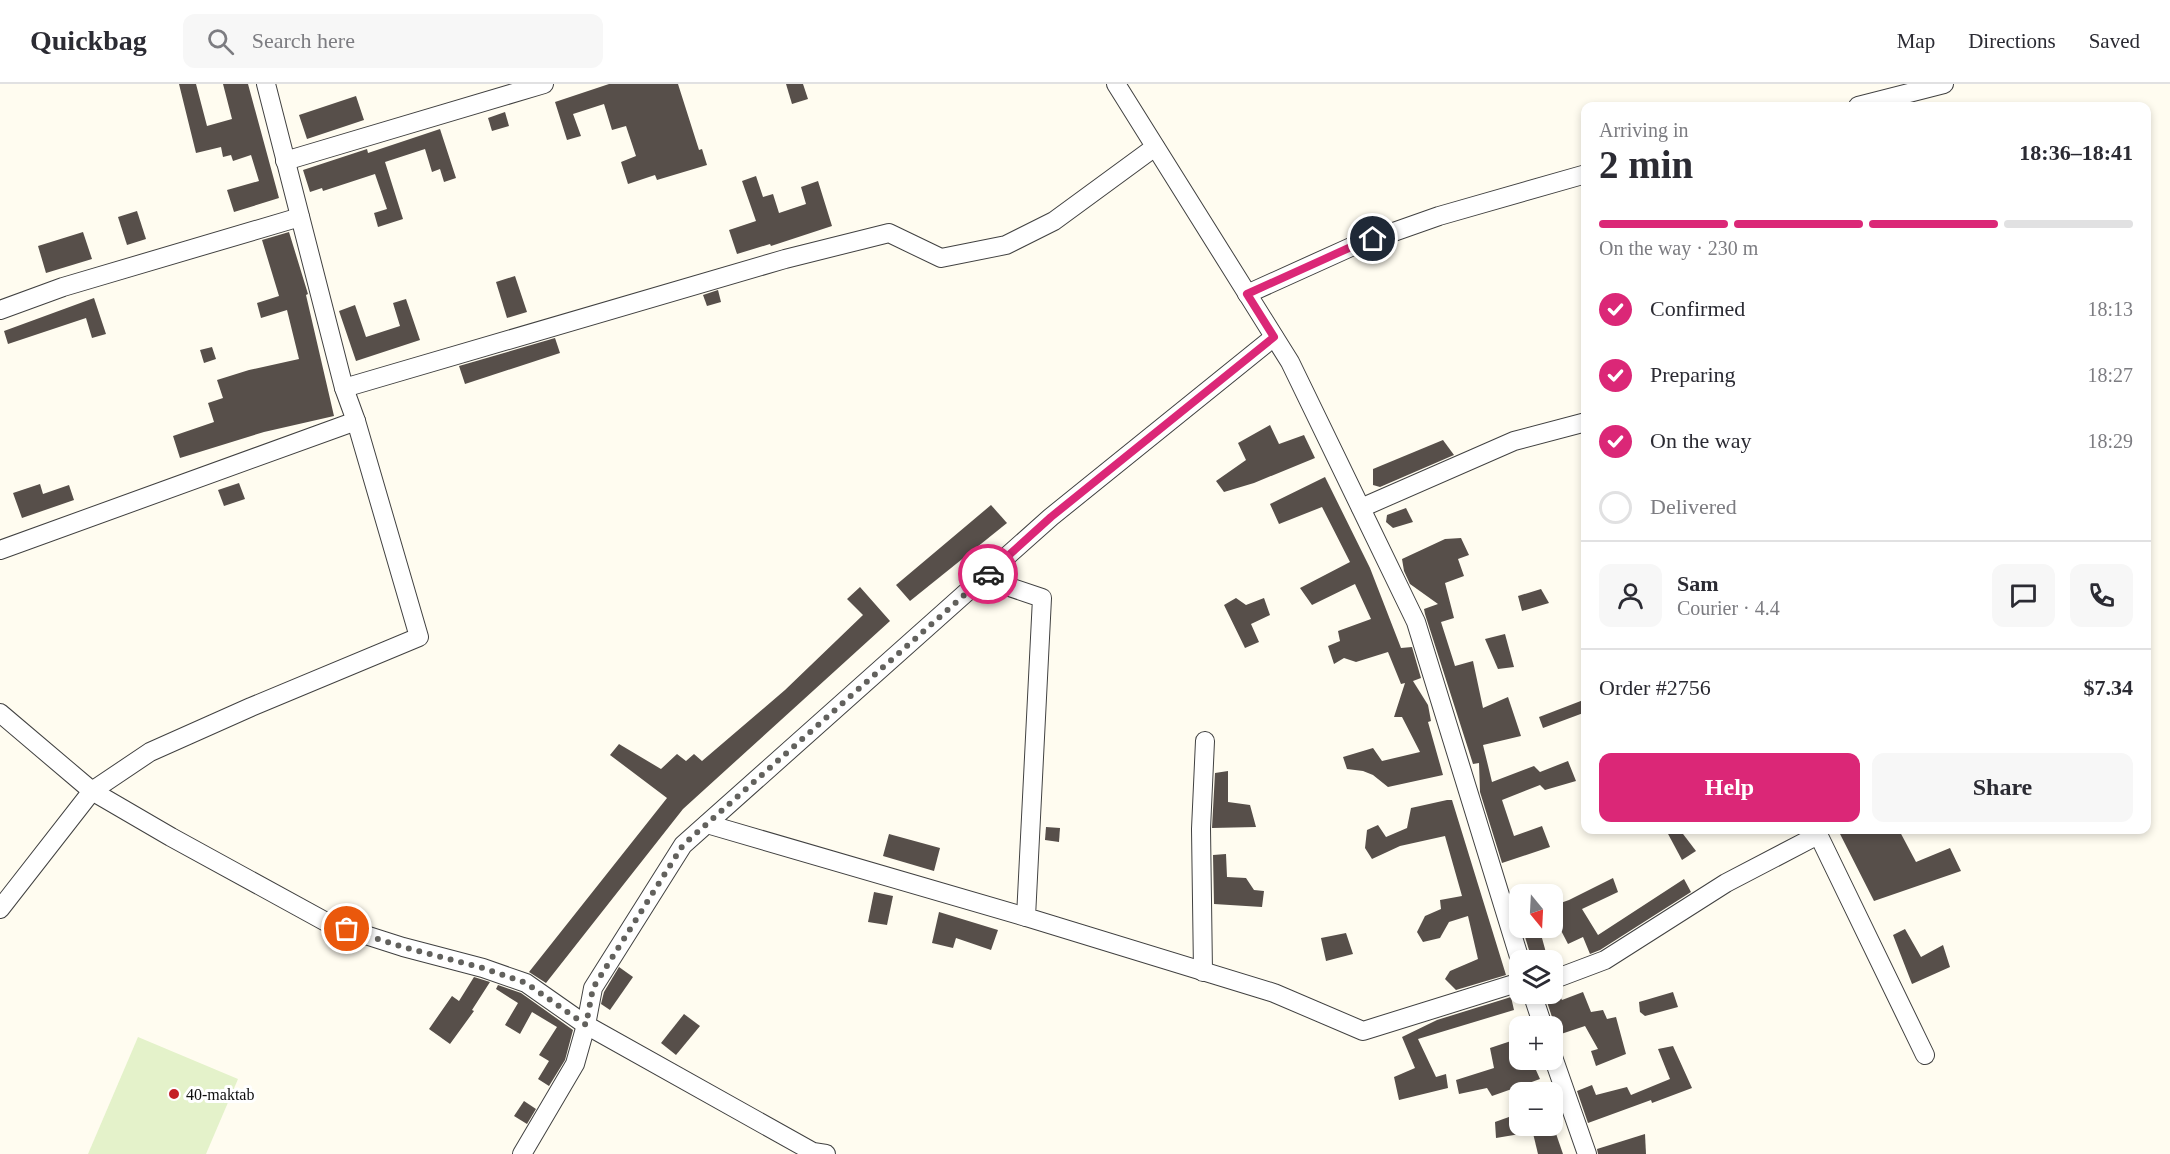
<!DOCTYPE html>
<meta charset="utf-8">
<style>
:root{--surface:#fff;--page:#f7f7f7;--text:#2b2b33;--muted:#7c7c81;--line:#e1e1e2;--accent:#db2777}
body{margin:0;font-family:"Times New Roman",serif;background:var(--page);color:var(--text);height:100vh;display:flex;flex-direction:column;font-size:22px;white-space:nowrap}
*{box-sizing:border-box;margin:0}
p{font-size:20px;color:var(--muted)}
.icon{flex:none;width:33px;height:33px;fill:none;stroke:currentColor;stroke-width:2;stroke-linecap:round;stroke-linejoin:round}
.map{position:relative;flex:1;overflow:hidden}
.sheet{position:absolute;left:1581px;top:18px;width:570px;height:732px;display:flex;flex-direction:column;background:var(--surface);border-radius:12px;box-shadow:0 3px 9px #0003}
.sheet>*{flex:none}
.needle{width:39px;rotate:162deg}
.tools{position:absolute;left:1509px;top:800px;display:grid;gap:12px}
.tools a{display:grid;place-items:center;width:54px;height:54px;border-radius:12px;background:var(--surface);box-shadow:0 3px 9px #0003;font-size:30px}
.pin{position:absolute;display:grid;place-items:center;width:51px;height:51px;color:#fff;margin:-26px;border:3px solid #fff;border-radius:50%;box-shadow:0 2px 6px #0007}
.courier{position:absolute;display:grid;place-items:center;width:60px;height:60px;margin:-30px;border:4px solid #db2777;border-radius:50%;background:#fff;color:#222;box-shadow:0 2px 8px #0007}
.head em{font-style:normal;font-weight:700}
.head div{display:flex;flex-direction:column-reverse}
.head{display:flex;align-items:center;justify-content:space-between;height:102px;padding:0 18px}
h1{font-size:39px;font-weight:700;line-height:45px}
.bar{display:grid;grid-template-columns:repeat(4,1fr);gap:9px 6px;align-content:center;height:72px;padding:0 18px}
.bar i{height:8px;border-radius:4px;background:var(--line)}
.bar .selected{background:var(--accent)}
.bar p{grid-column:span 4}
.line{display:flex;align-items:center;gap:15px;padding:0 18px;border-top:2px solid var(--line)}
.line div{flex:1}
.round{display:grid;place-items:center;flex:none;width:63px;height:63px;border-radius:12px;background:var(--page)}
ol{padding:0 18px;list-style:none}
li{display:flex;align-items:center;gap:18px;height:66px}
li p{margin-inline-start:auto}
li .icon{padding:6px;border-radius:50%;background:var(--accent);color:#fff;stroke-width:4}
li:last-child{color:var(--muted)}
li i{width:33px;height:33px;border:3px solid var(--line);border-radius:50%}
.action{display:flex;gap:12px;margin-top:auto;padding:12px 18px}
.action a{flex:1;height:69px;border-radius:12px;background:var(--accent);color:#fff;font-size:24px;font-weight:700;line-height:69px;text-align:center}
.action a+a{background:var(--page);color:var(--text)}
header{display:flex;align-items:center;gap:36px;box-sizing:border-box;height:84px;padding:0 30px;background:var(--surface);border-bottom:2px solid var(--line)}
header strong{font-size:28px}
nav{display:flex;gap:33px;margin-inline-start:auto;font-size:21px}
.search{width:420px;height:54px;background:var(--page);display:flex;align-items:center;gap:15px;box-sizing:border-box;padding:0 21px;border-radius:12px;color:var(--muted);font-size:22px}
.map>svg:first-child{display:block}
</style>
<header>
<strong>Quickbag</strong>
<div class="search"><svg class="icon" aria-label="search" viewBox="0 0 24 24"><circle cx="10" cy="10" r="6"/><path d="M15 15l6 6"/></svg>Search here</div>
<nav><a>Map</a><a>Directions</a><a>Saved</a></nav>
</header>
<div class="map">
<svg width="2170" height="1070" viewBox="0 0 2170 1070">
<rect width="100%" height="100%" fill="#fffcf0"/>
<!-- pitch -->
<path fill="#e4f2ca" d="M138 953 238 995 206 1070H88Z"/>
<!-- building -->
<g fill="#574f4a">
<path d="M179 0H196L207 42 232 35 223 0H248L279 114 234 128 227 106 259 97 251 71 233 77 231 71 223 73 221 63 196 69Z"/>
<path d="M609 0H678L699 66 702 65 707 81 657 96 655 91 628 100 621 78 636 72 626 42 612 46 604 20 573 30 581 52 567 56 555 18Z"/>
<path d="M786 0H803L808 15 792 20Z"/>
<path d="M356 12 364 36 307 55 299 31Z"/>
<path d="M505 28 509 42 492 47 488 34Z"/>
<path d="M440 45 456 94 444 98 440 85 432 88 425 65 385 78 403 135 378 143 374 129 387 125 375 90 323 107 322 104 310 108 303 86 367 65 368 69Z"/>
<path d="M756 92 763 113 773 110 779 129 806 120 801 103 818 97 832 142 771 162 770 160 737 170 729 146 756 137 742 97Z"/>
<path d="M137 127 146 155 127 161 118 133Z"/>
<path d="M83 148 92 175 46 189 38 162Z"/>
<path d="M289 148 308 210 306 211 334 332 264 348 180 374 173 352 214 338 208 319 223 314 217 296 249 286 299 275 287 226 261 234 257 219 279 212 262 156Z"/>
<path d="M515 192 527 228 507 234 496 198Z"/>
<path d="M718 206 721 218 707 222 703 211Z"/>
<path d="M94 214 106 250 92 254 86 234 8 260 4 247Z"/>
<path d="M406 215 420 256 356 277 339 227 355 221 366 253 400 242 393 219Z"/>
<path d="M555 254 560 269 465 300 459 282Z"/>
<path d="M212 263 216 275 204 279 200 266Z"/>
<path d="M1270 341 1279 360 1304 351 1315 374 1254 399 1224 408 1216 397 1246 376 1238 359Z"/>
<path d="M1443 356 1454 371 1380 403 1373 401V385Z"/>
<path d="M1325 393 1370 484 1401 564 1412 563 1421 594 1413 597 1428 621 1431 637 1428 638 1443 691 1388 703 1373 691 1363 687 1347 685 1343 673 1373 664 1382 677 1420 668 1402 633H1394L1405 599 1401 600 1388 568 1356 578 1344 574 1334 580 1328 562 1340 557 1338 547 1371 535 1355 500 1312 521 1300 504 1350 478 1322 423 1279 440 1270 420Z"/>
<path d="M239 399 245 415 224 422 218 406Z"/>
<path d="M40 400 43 410 69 401 74 416 22 434 13 409Z"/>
<path d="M991 421 1007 439 910 517 896 501Z"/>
<path d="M1406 424 1413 438 1393 444 1386 438 1387 431Z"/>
<path d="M1461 454 1469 471 1458 475 1464 492 1445 499 1454 534 1441 538 1455 582 1473 577 1483 624 1508 613 1521 652 1483 661 1492 698 1534 682 1540 688 1568 677 1576 697 1545 706 1540 701 1502 716 1514 752 1542 742 1550 763 1502 779 1480 708 1479 679 1473 680 1425 530 1424 525 1438 520 1410 500 1404 487 1402 475 1445 455Z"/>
<path d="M860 503 890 537 683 725 546 899 529 888 667 714 610 671 619 660 661 685 677 670 686 677 694 670 702 677 785 606 863 531 847 515Z"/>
<path d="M1541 505 1549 519 1522 527 1518 512Z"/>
<path d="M1236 514 1246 521 1264 514 1270 531 1251 540 1259 558 1245 564 1224 521Z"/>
<path d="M1505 550 1514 583 1498 585 1485 555Z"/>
<path d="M1586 615V628L1543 644 1539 633Z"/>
<path d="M1228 687V718L1250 721 1256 743 1212 744 1215 689Z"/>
<path d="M1447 716H1452L1506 891 1456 906 1445 895 1450 887 1478 875 1468 832 1449 838 1440 854 1423 858 1417 848 1425 832 1441 825 1440 816 1462 812 1445 752 1400 762 1372 775 1365 764 1367 746 1378 741 1386 753 1407 744 1411 724Z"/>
<path d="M1046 743 1060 744 1059 758 1045 756Z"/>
<path d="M1680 746 1696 767 1682 776 1667 748Z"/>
<path d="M1838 746H1899L1916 778 1950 764 1961 787 1874 817Z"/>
<path d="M889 750 940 764 934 787 883 772Z"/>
<path d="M1226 770 1227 793 1246 794 1254 806 1264 807 1262 823 1214 820 1213 771Z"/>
<path d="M1613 794 1618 808 1582 825 1598 851 1684 795 1691 808 1600 866 1590 870 1583 853 1568 860 1552 829V822L1569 816Z"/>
<path d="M874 808 893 812 887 841 868 838Z"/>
<path d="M939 828 998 846 991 866 956 854 953 864 932 859Z"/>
<path d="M1522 843H1539L1548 876H1532Z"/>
<path d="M1905 845 1921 873 1943 861 1950 883 1912 900 1893 851Z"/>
<path d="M1346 849 1353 870 1326 877 1321 854Z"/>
<path d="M619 883 633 893 610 926 601 920 604 908Z"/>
<path d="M474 893 490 898 472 926 474 927 450 960 429 945 452 912 459 917Z"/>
<path d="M498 901 521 909 573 946 565 976 549 1002 538 995 549 977 539 971 557 943 532 928 520 950 505 941 518 919 496 905Z"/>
<path d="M1583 908 1591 928 1603 926 1607 935 1616 933 1626 970 1596 982 1591 967 1598 965 1585 942 1558 951 1544 909H1558L1562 916Z"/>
<path d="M1673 908 1678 923 1645 932 1640 928 1639 918Z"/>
<path d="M1511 913 1514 926 1418 955 1436 993 1446 990 1448 1004 1399 1016 1394 993 1415 984 1402 953 1437 936Z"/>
<path d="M684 930 700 942 676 971 661 959Z"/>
<path d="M1520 954V975H1531L1540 995 1492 1012 1487 1004 1459 1010 1456 996 1494 984 1490 964Z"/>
<path d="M1673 962 1692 1004 1652 1019 1651 1016 1588 1039 1577 1007 1592 1001 1596 1011 1627 1003 1631 1011 1670 995 1658 965Z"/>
<path d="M524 1017 536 1025 527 1040 514 1032Z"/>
<path d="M1520 1029V1050L1496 1054 1495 1038Z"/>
<path d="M1531 1041H1553L1563 1070H1538Z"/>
<path d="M1645 1050 1646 1070H1598L1597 1065Z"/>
</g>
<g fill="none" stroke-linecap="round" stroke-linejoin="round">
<defs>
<g id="street">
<path d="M1116 0 1290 278 1416 538 1520 876"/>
<path d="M1858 22 1944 0"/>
<path d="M285 77 544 0"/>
<path d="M1247 210 1351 163 1439 132 1586 90"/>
<path d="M0 226 63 203 300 133"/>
<path d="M344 304 785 175 889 149 941 174 1006 161 1054 137 1155 63"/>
<path d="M1361 424 1514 357 1586 338"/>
<path d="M0 466 356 337"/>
<path d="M983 494 1042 514 1026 833 1274 909 1363 947 1520 898"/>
<path d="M0 629 92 707 150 668 251 623 419 553 356 337 344 304 266 0"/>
<path d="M707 740 1026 833"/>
<path d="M1816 746 1925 971"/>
<path d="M0 825 92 707 171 753 328 839 403 863 483 884 526 899 586 941 813 1068 826 1070"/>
<path d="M1203 888 1201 745 1205 657"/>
<path d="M1552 896 1605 876 1726 799 1818 751"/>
<path d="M1532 909 1543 942"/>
<path d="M1552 970 1587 1070"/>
<path d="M522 1070 575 980 586 941 593 904 683 761 1051 433 1274 253"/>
</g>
</defs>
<!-- street casing -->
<use href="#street" stroke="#414141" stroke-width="20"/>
<!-- street -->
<use href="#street" stroke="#fff" stroke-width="18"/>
</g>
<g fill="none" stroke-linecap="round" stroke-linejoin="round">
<!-- done -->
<path stroke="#62615d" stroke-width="6" stroke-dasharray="0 10.8" d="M347 845 403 863 483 884 526 899 586 941 593 904 683 761 988 490"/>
<!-- route -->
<path stroke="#db2777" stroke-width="8" d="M988 490 1051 433 1274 253 1247 210 1351 163 1373 155"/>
</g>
<!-- markers -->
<circle fill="#c42027" stroke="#fff" stroke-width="2" cx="174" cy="1010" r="6"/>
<g text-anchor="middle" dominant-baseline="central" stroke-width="6" stroke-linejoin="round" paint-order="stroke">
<!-- poi labels -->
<g font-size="16" fill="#0e0e0e" stroke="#fff" text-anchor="start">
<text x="186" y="1010">40-maktab</text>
</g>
</g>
</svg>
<div class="tools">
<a><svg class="needle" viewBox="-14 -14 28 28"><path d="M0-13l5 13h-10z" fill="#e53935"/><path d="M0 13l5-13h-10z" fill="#7c7c81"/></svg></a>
<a><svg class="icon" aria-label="layers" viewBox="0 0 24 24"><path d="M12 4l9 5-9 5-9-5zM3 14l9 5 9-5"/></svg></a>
<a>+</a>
<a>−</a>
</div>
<div class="pin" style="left:347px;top:845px;background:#ea580c"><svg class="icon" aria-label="bag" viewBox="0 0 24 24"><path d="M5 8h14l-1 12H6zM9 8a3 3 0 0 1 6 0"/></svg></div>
<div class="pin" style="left:1373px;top:155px;background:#1f2937"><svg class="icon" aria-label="home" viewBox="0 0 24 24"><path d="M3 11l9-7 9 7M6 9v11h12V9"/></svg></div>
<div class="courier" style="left:988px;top:490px"><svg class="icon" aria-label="car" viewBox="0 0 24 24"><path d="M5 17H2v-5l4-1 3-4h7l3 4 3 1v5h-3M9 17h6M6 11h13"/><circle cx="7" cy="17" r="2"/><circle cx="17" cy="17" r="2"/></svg></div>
<section class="sheet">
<div class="head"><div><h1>2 min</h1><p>Arriving in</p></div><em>18:36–18:41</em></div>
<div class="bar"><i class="selected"></i><i class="selected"></i><i class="selected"></i><i></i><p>On the way · 230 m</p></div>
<ol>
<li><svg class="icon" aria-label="check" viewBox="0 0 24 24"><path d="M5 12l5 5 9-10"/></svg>Confirmed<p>18:13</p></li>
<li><svg class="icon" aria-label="check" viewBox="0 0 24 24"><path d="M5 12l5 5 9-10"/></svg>Preparing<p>18:27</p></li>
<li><svg class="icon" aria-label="check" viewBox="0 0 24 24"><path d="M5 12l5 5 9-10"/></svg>On the way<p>18:29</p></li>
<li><i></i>Delivered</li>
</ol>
<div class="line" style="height:108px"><a class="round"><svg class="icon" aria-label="person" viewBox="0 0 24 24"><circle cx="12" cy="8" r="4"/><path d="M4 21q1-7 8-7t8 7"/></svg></a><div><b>Sam</b><p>Courier · 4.4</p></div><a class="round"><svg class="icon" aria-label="chat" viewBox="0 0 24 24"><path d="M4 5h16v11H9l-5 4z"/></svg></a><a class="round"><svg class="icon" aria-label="phone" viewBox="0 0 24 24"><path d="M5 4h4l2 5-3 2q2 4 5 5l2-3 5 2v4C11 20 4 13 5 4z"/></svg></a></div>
<div class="line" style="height:78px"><div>Order #2756</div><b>$7.34</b></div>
<div class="action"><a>Help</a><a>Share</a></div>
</section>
</div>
